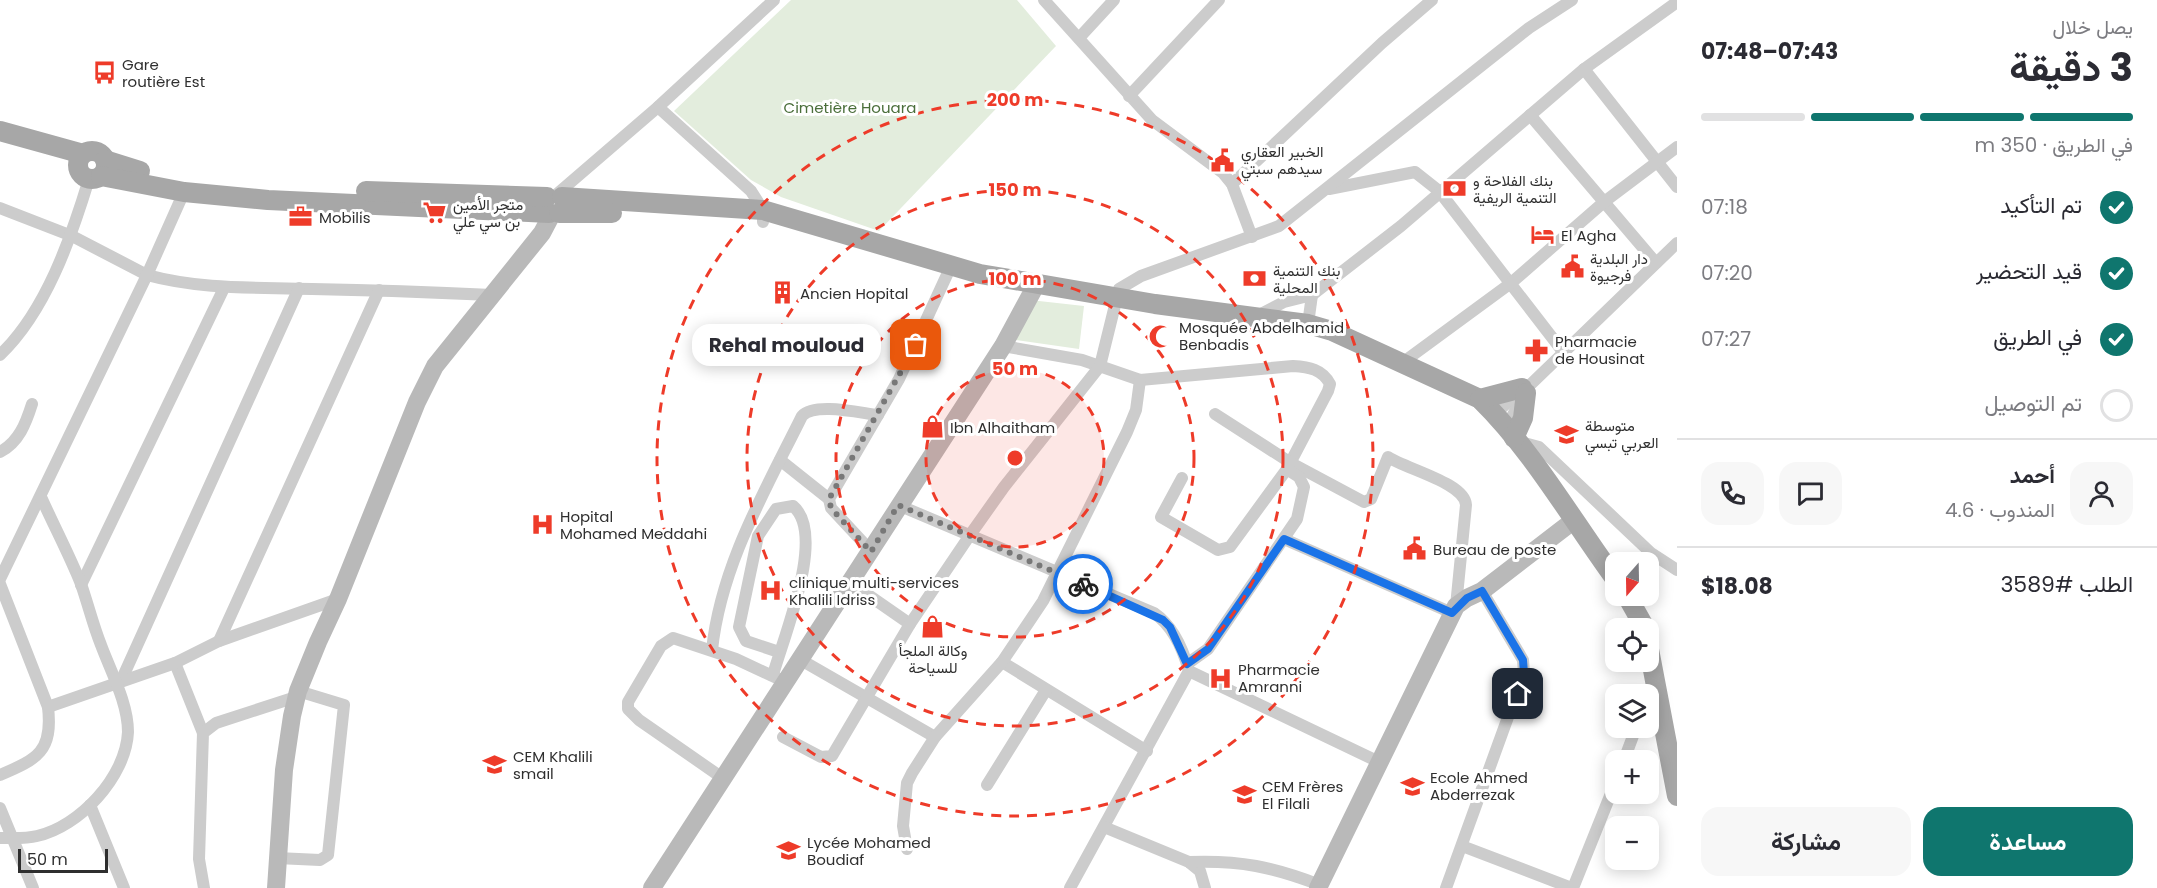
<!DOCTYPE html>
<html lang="ar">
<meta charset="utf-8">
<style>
:root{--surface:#fff;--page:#f7f7f7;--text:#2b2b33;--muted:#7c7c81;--line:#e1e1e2;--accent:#0f766e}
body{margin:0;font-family:Poppins,Vazirmatn,sans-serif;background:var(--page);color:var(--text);direction:rtl;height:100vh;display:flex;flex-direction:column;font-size:22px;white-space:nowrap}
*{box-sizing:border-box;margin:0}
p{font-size:20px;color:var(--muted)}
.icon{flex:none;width:33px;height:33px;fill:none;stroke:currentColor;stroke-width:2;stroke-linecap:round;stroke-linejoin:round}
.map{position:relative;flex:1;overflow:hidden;direction:ltr}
.sheet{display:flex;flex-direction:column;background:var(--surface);width:480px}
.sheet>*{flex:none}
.needle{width:39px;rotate:200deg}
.tools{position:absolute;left:1605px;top:552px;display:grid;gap:12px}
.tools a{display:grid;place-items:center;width:54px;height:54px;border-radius:12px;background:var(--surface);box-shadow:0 3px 15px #0003;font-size:30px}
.scale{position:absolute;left:18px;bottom:15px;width:90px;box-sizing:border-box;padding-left:6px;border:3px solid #2f2f2f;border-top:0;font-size:16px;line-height:21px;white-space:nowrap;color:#2f2f2f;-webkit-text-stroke:4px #fff;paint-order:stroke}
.pin{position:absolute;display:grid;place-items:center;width:51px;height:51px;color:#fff;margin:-26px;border-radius:12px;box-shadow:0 3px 9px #0006}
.courier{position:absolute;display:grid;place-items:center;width:60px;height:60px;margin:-30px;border:4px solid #1a73e8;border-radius:50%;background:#fff;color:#222;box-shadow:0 2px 8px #0007}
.bubble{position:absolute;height:42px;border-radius:18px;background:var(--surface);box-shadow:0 3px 15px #0003;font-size:20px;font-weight:700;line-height:42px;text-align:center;direction:rtl}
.head em{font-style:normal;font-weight:700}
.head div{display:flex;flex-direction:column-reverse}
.head{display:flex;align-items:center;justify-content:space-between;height:102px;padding:0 24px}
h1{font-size:39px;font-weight:700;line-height:45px}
.bar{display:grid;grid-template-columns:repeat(4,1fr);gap:9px 6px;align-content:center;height:72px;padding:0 24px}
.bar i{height:8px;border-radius:4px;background:var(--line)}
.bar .on{background:var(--accent)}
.bar p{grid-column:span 4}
.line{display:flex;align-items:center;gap:15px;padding:0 24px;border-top:2px solid var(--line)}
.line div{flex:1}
.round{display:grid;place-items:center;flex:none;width:63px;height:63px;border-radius:18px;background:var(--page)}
ol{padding:0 24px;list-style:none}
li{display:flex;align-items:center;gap:18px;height:66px}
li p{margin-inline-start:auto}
li .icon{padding:6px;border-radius:50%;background:var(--accent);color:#fff;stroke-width:4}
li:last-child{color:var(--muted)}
li i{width:33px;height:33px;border:3px solid var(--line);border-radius:50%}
.cta{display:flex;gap:12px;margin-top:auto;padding:12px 24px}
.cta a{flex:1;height:69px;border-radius:18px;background:var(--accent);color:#fff;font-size:24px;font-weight:700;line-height:69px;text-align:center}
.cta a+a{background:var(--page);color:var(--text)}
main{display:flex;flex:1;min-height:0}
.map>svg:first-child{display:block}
</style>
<main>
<section class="sheet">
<div class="head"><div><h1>3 دقيقة</h1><p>يصل خلال</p></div><em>07:43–07:48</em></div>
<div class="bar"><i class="on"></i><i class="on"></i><i class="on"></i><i></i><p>في الطريق · 350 m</p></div>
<ol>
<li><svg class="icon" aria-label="check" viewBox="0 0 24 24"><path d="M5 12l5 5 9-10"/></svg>تم التأكيد<p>07:18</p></li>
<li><svg class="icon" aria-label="check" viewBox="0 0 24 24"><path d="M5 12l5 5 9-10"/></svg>قيد التحضير<p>07:20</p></li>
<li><svg class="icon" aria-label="check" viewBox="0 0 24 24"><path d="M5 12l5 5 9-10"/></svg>في الطريق<p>07:27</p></li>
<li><i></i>تم التوصيل</li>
</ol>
<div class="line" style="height:108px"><a class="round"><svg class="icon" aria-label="person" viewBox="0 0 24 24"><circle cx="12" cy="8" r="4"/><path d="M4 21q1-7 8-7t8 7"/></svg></a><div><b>أحمد</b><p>المندوب · 4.6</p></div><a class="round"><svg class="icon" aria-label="chat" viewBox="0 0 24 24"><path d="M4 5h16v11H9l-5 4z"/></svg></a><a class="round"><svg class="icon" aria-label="phone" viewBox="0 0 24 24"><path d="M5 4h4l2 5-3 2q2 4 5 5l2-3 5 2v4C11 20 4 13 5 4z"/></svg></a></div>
<div class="line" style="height:78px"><div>الطلب #3589</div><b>$18.08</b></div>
<div class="cta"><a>مساعدة</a><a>مشاركة</a></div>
</section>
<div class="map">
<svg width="1677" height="888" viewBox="0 0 1677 888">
<rect width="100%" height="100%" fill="#fff"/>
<!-- green -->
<g fill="#e3eddd">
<path d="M791 0H1017L1056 46 879 231 781 197 751 180 674 111Z"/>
<path d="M1030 300 1084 306 1079 349 1009 339Z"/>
</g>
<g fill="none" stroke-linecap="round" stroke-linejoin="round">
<!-- minor -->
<g stroke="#ccc" stroke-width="12">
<path d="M1044 0 1152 120 1223 173 1232 184 1252 237"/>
<path d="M1079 38 1114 0"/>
<path d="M1584 69 1677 187"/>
<path d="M1129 96 1219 0"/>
<path d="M658 107 751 191 763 210V222"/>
<path d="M1530 115 1656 263"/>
<path d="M1232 184 1382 43 1432 0"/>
<path d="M1329 189 1415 172 1439 191 1564 353"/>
<path d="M557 194 658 107 774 0"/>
<path d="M0 208 72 236 147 275C202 290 257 287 312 289 373 290 432 292 492 295"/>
<path d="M1257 316 1284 302 1312 295 1401 226 1584 69 1677 2"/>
<path d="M1308 324 1312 295"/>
<path d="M1003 346 1082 360 1140 380 1293 366C1309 367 1322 369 1330 384L1328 391 1287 469 1230 547 1218 550 1161 517 1182 478"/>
<path d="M0 355C46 311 71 238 89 179"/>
<path d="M1402 363 1511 283 1604 202 1677 147"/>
<path d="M1215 414 1291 463 1364 502 1371 499 1388 457C1406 469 1465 483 1466 505L1456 606"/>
<path d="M1495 414 1519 392"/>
<path d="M1506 427 1530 385 1677 243"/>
<path d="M1517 441 1539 447 1651 553 1677 570"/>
<path d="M0 452C19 442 26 423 32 404"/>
<path d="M780 460 829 499"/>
<path d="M898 505 1154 613C1173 626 1183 649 1189 671L1070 888"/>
<path d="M1284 539 1452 613"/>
<path d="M871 551 831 508 829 499 899 379 951 266"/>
<path d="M0 579 147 275 184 192"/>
<path d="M851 583 910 624"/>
<path d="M0 584 48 707C53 751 38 759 0 775"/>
<path d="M81 585 224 288"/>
<path d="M219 641 379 290"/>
<path d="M712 650C721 565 765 491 802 416 815 402 860 413 878 415"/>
<path d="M801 660 935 737"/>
<path d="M1002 662 1147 751"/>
<path d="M175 663 203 733"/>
<path d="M1187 664 1208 649 1297 519 1304 487 1299 477 1288 470"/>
<path d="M1189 671 1379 762"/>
<path d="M773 675C783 638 827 534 793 506L776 509 758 536 739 627 746 641 779 652"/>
<path d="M121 681 299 288"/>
<path d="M48 707 175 663 219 641 338 599"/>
<path d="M783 737 821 757 832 756 910 624 970 535 1004 487 1100 366 1119 289 1141 276 1279 226 1529 28 1572 0"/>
<path d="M1624 760 1636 728"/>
<path d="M724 779 639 720 628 709V702L661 646 673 638 736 659 779 679"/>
<path d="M987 785 1046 690"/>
<path d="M90 805 124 888"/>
<path d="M0 808 33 888"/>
<path d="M1104 827 1189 862 1200 871 1205 888"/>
<path d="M0 838C12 838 25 839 37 836 79 827 126 777 128 732 128 703 111 672 101 645 93 625 88 604 81 584 69 554 54 526 41 497"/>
<path d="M1462 846 1572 888"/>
<path d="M907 849 903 826 907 783 912 773 935 737 1002 662 1043 601 1127 432 1136 410 1140 380"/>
<path d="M277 858 320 860 328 855 344 705 298 691"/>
<path d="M1189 862C1240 860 1273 867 1320 885"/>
<path d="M204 888 199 859 203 733 216 723 296 697"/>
<path d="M1446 888 1524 673 1523 660 1482 591"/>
<path d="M1573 888 1616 781"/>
</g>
<!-- secondary -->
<g stroke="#b9b9b9" stroke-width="18">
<path d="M276 888 284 770 292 716 298 691 318 642 338 599 417 402 435 366 542 233 552 214"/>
<path d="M652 888 1003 346 1036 285"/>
<path d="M1318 888 1456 606 1467 598 1482 591 1573 521"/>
</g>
<!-- primary -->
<g stroke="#a7a7a7" stroke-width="20">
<path d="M0 131 83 154"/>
<circle cx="92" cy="165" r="14"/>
<path d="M105 160 140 171"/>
<path d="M101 176 184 192 268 200 549 213"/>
<path d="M366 191 547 197"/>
<path d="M562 197 763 210 980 274 1155 304 1308 324 1332 331 1480 399C1533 451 1572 520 1616 580"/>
<path d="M559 213H612"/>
<path d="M1480 399 1522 388"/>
<path d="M1514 438 1523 418 1526 393"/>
<path d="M1627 596 1645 628"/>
<path d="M1648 644 1677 796"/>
</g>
</g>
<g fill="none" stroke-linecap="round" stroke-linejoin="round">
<!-- done -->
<path stroke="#787878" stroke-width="6" stroke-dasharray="0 10.8" d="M916 345 829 499 831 508 871 552 898 505 1083 584"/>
<!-- route -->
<path stroke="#1a73e8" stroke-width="8" d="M1083 584 1163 620 1170 627 1187 664 1208 649 1284 539 1452 613 1467 598 1482 591 1523 660 1524 673 1518 694"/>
</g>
<!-- distance rings -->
<circle cx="1015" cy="458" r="89" fill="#ee3b29" fill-opacity=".12"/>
<g fill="none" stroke="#ee3b29" stroke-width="3" stroke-dasharray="10 8">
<circle cx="1015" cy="458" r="89"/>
<circle cx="1015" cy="458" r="179"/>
<circle cx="1015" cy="458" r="268"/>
<circle cx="1015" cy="458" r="358"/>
</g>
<!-- icons -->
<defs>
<symbol id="bus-bare" viewBox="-9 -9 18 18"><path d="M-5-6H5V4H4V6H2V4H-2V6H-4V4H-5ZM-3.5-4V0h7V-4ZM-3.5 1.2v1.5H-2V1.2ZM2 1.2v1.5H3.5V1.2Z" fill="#ee3b29" stroke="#fff" stroke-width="2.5" paint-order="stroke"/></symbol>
<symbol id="civic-bare" viewBox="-9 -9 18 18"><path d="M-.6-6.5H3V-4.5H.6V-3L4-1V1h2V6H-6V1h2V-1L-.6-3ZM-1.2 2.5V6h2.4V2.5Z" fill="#ee3b29" stroke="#fff" stroke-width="2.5" paint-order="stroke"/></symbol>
<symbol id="bank-bare" viewBox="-9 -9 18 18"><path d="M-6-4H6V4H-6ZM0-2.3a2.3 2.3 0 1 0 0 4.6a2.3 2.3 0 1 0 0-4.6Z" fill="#ee3b29" stroke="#fff" stroke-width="2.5" paint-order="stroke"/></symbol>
<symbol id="supermarket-bare" viewBox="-9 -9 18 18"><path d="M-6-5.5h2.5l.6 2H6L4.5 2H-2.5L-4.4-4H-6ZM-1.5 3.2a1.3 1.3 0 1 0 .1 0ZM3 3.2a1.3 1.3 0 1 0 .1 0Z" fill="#ee3b29" stroke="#fff" stroke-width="2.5" paint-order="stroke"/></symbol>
<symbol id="office-bare" viewBox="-9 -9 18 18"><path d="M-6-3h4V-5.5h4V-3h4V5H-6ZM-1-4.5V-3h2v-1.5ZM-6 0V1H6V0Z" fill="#ee3b29" stroke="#fff" stroke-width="2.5" paint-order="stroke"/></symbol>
<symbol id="hotel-bare" viewBox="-9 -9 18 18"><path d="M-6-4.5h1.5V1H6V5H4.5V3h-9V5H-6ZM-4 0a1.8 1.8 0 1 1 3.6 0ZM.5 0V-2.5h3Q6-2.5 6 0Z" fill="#ee3b29" stroke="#fff" stroke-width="2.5" paint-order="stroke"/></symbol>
<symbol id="building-bare" viewBox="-9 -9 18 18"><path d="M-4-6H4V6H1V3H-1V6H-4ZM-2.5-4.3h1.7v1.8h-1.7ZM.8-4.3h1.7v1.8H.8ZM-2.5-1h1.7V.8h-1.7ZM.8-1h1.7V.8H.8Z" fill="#ee3b29" stroke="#fff" stroke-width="2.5" paint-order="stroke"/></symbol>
<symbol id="mosque-bare" viewBox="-9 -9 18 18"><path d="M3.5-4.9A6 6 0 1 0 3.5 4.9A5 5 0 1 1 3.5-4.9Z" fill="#ee3b29" stroke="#fff" stroke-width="2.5" paint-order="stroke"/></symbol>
<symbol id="pharmacy-bare" viewBox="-9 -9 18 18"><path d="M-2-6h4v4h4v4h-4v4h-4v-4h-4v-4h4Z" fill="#ee3b29" stroke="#fff" stroke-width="2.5" paint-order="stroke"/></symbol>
<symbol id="shop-bare" viewBox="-9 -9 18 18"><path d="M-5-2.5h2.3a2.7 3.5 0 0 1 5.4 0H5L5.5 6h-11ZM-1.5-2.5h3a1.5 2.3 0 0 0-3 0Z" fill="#ee3b29" stroke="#fff" stroke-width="2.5" paint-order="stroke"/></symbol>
<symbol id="school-bare" viewBox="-9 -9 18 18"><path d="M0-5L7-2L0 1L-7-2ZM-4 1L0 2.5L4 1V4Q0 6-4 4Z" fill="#ee3b29" stroke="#fff" stroke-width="2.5" paint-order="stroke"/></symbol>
<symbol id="hospital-bare" viewBox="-9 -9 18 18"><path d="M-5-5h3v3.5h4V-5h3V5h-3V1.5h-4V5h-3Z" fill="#ee3b29" stroke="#fff" stroke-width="2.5" paint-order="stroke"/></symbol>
</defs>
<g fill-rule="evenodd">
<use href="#bus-bare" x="88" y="56" width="33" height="33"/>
<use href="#civic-bare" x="1206" y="144" width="33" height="33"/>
<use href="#bank-bare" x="1438" y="172" width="33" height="33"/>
<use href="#supermarket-bare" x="418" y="196" width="33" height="33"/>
<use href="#office-bare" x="284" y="200" width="33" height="33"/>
<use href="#hotel-bare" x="1526" y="218" width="33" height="33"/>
<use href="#civic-bare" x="1556" y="250" width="33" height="33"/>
<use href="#bank-bare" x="1238" y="262" width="33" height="33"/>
<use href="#building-bare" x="766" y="276" width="33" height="33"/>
<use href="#mosque-bare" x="1144" y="320" width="33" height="33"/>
<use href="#pharmacy-bare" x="1520" y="334" width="33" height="33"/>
<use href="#shop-bare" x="916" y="410" width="33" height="33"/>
<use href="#school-bare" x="1550" y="418" width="33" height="33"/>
<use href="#hospital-bare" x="526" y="508" width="33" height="33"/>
<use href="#civic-bare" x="1398" y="532" width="33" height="33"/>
<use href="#hospital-bare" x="754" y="574" width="33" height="33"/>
<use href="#shop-bare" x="916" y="610" width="33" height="33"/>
<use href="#hospital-bare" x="1204" y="662" width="33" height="33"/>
<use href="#school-bare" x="478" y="748" width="33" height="33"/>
<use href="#school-bare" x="1396" y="770" width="33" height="33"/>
<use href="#school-bare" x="1228" y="778" width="33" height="33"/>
<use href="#school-bare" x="772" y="834" width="33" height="33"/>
</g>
<g text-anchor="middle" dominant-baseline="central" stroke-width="6" stroke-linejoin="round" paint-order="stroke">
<!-- poi labels -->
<g font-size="15" fill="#2f2f2f" stroke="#fff" text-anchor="start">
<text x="122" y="64">Gare<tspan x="122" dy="17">routière Est</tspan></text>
<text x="1241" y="151">الخبير العقاري<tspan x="1241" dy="17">سيدهم سبتي</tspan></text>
<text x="1473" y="180">بنك الفلاحة و<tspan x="1473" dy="17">التنمية الريفية</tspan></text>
<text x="453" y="204">متجر الأمين<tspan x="453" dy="17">بن سي علي</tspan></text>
<text x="319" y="217">Mobilis</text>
<text x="1561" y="235">El Agha</text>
<text x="1590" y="258">دار البلدية<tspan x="1590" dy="17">فرجيوة</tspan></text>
<text x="1273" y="270">بنك التنمية<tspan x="1273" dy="17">المحلية</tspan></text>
<text x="800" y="293">Ancien Hopital</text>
<text x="1179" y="327">Mosquée Abdelhamid<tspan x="1179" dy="17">Benbadis</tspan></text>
<text x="1555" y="341">Pharmacie<tspan x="1555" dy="17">de Housinat</tspan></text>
<text x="1585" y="425">متوسطة<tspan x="1585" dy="17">العربي تبسي</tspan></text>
<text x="950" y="427">Ibn Alhaitham</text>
<text x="560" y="516">Hopital<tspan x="560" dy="17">Mohamed Meddahi</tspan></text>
<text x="1433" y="549">Bureau de poste</text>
<text x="789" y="582">clinique multi-services<tspan x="789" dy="17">Khalili Idriss</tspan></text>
<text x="933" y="650" text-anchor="middle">وكالة الملجأ<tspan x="933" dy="17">للسياحة</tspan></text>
<text x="1238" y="669">Pharmacie<tspan x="1238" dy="17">Amranni</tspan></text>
<text x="513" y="756">CEM Khalili<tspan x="513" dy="17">smail</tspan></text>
<text x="1430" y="777">Ecole Ahmed<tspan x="1430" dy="17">Abderrezak</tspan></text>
<text x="1262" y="786">CEM Frères<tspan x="1262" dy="17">El Filali</tspan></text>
<text x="807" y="842">Lycée Mohamed<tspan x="807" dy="17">Boudiaf</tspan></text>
</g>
<!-- park labels -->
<g font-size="15" fill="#4a6e3a" stroke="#fff">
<text x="850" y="107">Cimetière Houara</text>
</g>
</g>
<circle cx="1015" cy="458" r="9" fill="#ee3b29" stroke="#fff" stroke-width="3"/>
<g font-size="18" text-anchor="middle" font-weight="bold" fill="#ee3b29" stroke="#fff" stroke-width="6" stroke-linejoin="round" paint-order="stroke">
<text x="1015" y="106">200 m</text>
<text x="1015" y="196">150 m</text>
<text x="1015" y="285">100 m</text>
<text x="1015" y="375">50 m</text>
</g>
</svg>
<div class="tools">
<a><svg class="needle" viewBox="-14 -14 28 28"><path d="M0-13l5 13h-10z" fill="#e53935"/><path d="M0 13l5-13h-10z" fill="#7c7c81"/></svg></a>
<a><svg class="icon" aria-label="locate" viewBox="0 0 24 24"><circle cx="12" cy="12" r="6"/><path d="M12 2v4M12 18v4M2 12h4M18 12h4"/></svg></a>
<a><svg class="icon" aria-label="layers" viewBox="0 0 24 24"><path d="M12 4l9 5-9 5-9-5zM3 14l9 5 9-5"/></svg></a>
<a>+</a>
<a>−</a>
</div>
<div class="scale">50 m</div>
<div class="pin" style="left:916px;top:345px;background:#ea580c"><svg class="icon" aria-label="bag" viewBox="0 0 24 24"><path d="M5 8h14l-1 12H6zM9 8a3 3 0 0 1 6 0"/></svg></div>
<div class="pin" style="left:1518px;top:694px;background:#1f2937"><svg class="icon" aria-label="home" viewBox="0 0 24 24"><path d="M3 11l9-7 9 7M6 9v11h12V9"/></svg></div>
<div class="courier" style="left:1083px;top:584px"><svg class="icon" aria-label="bike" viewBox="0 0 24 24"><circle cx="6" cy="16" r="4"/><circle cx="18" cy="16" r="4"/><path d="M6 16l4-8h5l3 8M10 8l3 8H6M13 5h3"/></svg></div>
<div class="bubble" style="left:692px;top:324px;width:189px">Rehal mouloud</div>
</div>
</main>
